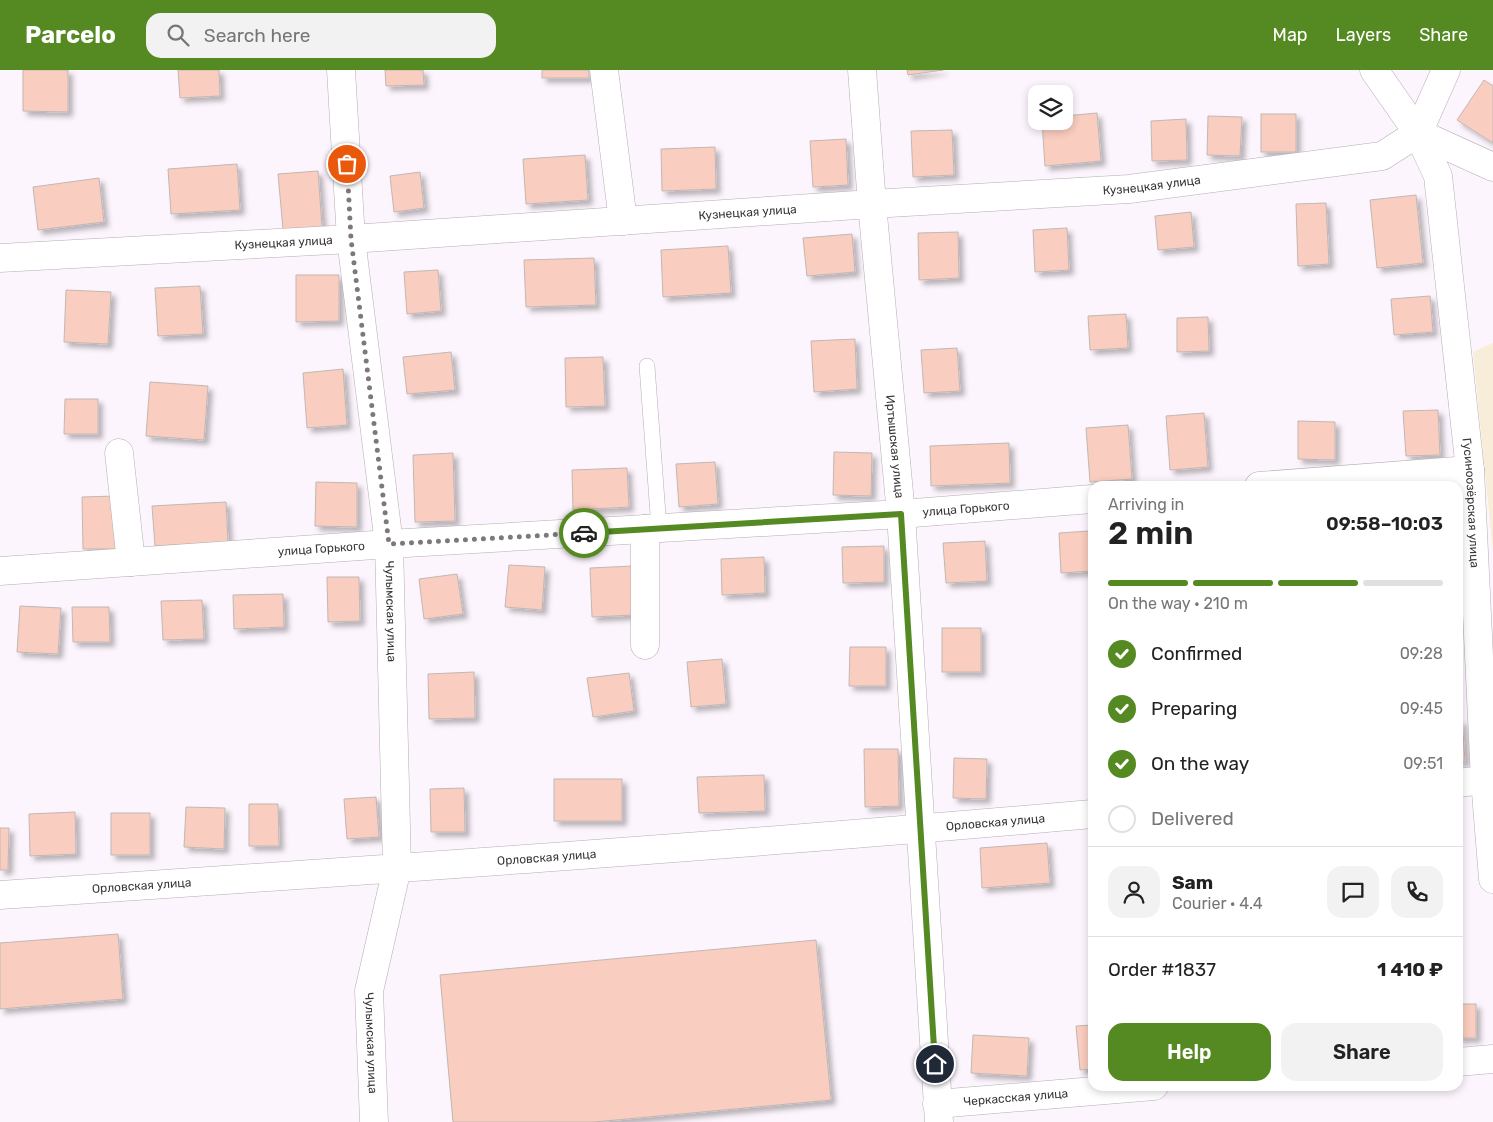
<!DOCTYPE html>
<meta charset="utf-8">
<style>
:root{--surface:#fff;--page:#f2f2f2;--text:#222;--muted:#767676;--line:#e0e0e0;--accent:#558921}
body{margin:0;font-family:Rubik,sans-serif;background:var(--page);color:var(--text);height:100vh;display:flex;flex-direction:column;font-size:19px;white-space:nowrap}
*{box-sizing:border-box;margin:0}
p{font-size:16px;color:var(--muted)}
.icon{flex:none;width:28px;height:28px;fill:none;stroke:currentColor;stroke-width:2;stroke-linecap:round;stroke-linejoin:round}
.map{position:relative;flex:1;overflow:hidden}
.sheet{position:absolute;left:1088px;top:411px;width:375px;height:610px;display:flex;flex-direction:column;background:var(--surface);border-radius:15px;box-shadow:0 2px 8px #0003}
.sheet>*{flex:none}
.controls{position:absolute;left:1028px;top:15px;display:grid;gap:10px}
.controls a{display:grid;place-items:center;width:45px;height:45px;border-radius:10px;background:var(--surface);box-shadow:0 2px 8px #0003;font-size:25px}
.pin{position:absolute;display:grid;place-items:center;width:42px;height:42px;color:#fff;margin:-21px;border:2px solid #fff;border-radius:50%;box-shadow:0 1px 5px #0007}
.courier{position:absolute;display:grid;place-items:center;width:50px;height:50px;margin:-25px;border:4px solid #558921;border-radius:50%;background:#fff;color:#222;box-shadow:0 1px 6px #0007}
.overview em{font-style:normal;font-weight:600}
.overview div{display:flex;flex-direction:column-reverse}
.overview{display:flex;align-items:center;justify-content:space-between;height:85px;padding:0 20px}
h1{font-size:32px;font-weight:600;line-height:38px}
.bar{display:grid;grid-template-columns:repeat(4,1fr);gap:8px 5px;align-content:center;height:60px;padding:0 20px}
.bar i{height:6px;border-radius:4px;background:var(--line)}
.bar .on{background:var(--accent)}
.bar p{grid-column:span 4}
.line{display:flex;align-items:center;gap:12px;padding:0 20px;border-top:1px solid var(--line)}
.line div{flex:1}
.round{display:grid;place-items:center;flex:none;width:52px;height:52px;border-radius:15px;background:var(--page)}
ol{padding:0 20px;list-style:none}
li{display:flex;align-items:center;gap:15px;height:55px}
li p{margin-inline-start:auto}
li .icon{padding:5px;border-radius:50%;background:var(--accent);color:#fff;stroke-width:4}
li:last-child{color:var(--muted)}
li i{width:28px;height:28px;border:2px solid var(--line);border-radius:50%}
.button{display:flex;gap:10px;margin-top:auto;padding:10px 20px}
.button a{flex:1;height:58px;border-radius:15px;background:var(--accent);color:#fff;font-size:20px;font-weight:600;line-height:58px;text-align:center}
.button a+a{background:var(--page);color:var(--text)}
header{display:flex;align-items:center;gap:30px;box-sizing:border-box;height:70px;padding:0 25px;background:var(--accent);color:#fff}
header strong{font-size:24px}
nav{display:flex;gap:28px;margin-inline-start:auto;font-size:18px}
.search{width:350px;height:45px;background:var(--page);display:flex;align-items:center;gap:12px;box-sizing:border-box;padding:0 18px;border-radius:15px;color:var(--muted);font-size:19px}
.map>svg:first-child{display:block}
</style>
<header>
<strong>Parcelo</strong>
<div class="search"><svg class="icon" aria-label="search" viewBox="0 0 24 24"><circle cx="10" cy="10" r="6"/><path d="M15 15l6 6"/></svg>Search here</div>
<nav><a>Map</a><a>Layers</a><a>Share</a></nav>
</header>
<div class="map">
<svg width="1493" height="1052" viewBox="0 0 1493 1052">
<defs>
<filter id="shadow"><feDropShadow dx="4.5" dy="4.5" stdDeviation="2.5" flood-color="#0004"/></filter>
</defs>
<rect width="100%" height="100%" fill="#fdf5fd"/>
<!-- education -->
<path fill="#f7edd8" d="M1493 273V482L1473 282Z"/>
<!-- building -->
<g fill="#f9cdbf" stroke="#c2b7b3" filter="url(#shadow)">
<path d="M23 0H68V42L23 41Z"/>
<path d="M178 0H219L220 26 180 28Z"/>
<path d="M385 0H423L424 15 386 16Z"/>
<rect x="542" y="0" width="47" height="8"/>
<path d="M907 0H943L908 5Z"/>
<path d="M1484 10 1493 16V73L1457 50Z"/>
<path d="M1097 43 1101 91 1045 96 1042 51H1064V46Z"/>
<rect x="1261" y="44" width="35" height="38"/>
<path d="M1208 46 1242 47 1240 86 1207 85Z"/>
<path d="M1186 49 1187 90 1152 91 1151 51Z"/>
<path d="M952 60 954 105 913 107 911 61Z"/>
<path d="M846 69 848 115 813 117 810 71Z"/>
<path d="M715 77 716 119 662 121 661 79Z"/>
<path d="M585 85 588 130 526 134 523 89Z"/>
<path d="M237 94 240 140 171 144 168 99Z"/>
<path d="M318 101 322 157 283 159 278 104Z"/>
<path d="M420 102 424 138 394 142 390 106Z"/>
<path d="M99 108 104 152 38 160 33 117Z"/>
<path d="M1416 125 1423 193 1377 198 1370 130Z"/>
<path d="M1326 133 1329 194 1298 196 1296 134Z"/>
<path d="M1191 142 1194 177 1158 180 1155 146Z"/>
<path d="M1067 158 1069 200 1035 202 1033 160Z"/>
<path d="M958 162 959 208 919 210 918 163Z"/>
<path d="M852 164 855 202 807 206 803 168Z"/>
<path d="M728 176 731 223 663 227 661 180Z"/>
<path d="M594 188 596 235 526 237 524 190Z"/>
<path d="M438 200 441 241 407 244 404 202Z"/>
<path d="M296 205H339V251L296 252Z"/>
<path d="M200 216 203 264 158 266 155 218Z"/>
<path d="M66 220 111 222 108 274 64 272Z"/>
<path d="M1430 226 1433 262 1394 265 1391 229Z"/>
<path d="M1126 244 1128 278 1090 280 1088 246Z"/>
<path d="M1208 247 1209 281 1177 282V248Z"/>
<path d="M855 269 857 319 814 322 811 271Z"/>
<path d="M957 278 960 321 924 323 921 280Z"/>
<path d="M451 282 455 320 407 324 403 287Z"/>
<path d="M603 287 605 336 566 337 565 288Z"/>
<path d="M343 299 347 355 307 358 303 303Z"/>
<path d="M150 312 208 316 204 370 146 366Z"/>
<path d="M65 329H98V364H64Z"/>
<path d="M1438 340 1440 385 1406 386 1403 341Z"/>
<path d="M1204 343 1208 397 1170 400 1166 346Z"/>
<path d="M1298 351 1335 352V390L1298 389Z"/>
<path d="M1128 355 1132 409 1090 412 1086 358Z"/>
<path d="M1009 373 1010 413 931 416 930 376Z"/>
<path d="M834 382 872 383 871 426 833 425Z"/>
<path d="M453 383 455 451 415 452 413 385Z"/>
<path d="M715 392 718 434 679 437 676 394Z"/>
<path d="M627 398 629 437 573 440 572 400Z"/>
<path d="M316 412 357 413V457L315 456Z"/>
<path d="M116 426 118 479H83L82 427Z"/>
<path d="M226 432 228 472 155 476 152 436Z"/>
<path d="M1089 461 1091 501 1061 503 1059 463Z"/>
<path d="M985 471 987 511 946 513 943 473Z"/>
<path d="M884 476V512L843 513 842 477Z"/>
<path d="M764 487 765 523 722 525 721 489Z"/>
<path d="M509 495 545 497 542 540 505 537Z"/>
<path d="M633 496 635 545 592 547 590 498Z"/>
<path d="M457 504 463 544 424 549 419 509Z"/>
<path d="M327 507H359L360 551 328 552Z"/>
<path d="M283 524 284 557 234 559 233 525Z"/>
<path d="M202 530 204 569 163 570 161 531Z"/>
<path d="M20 536 61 538 58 584 17 582Z"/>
<path d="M72 537H109L110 572H73Z"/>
<rect x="942" y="558" width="39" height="44"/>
<path d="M850 577H886V616H849Z"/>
<path d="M722 589 726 634 691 637 687 592Z"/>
<path d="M474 602 475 648 429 649 428 604Z"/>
<path d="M629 603 634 641 593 647 587 608Z"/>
<path d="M1462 650 1465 692H1458V651Z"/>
<path d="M864 679H898L899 736 865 737Z"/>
<path d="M954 688 987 689 986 729 953 728Z"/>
<path d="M764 705 765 741 699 743 697 707Z"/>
<rect x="554" y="709" width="68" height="42"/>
<path d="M464 718 465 762H431L430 719Z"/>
<path d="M376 727 379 767 347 769 344 729Z"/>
<path d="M249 734H278L279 776H249Z"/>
<path d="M186 737 225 738 224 779 184 777Z"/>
<path d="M75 742 76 784 30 786 29 744Z"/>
<rect x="111" y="743" width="39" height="42"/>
<path d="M0 758H9L8 800H0Z"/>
<path d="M1047 773 1050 813 982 818 980 778Z"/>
<path d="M118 864 123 929 0 939V873Z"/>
<path d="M816 870 831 1030 594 1052H453L440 905Z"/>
<rect x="1458" y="934" width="18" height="34"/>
<path d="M1092 955V999L1080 1000 1076 956Z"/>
<path d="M973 965 1029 968 1027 1006 971 1003Z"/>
</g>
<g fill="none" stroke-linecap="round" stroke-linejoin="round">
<defs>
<path id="lane" d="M647 296 659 458"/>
<g id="street">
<path id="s1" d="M341 0 351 169 389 474 397 798 369 921 374 1052"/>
<path d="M604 0 623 151"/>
<path id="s2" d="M862 0 872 134 901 444 939 1052"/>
<path d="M1374 0 1418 63 1493 97"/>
<path id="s3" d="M1418 63 1438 106 1470 400 1485 710 1493 809"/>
<path d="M119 383 131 492"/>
<path d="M1259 416 1470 400"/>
<path id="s4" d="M0 501 389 474 901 444 1092 429"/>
<path d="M645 575V459"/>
<path d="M1458 992 1493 989"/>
<path id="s5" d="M937 1034 1154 1016"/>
</g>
<g id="secondary">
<path id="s6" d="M0 188 351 169 872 134 1129 119 1382 86 1418 63 1446 0"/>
<path d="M1458 713 1493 709"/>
<path id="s7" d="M0 825C364 801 729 776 1092 744"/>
</g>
</defs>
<!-- lane casing -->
<use href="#lane" stroke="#b5adb4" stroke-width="16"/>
<!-- street casing -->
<use href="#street" stroke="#b5adb4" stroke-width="29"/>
<!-- secondary casing -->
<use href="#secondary" stroke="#b5adb4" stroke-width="29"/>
<!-- lane -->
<use href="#lane" stroke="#fff" stroke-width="15"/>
<!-- street -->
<use href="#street" stroke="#fff" stroke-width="28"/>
<!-- secondary -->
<use href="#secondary" stroke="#fff" stroke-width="28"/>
</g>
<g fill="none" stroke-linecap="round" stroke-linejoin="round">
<!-- done -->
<path stroke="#7e787e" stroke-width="5" stroke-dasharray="0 9" d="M347 94 351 169 389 474 584 463"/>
<!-- route -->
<path stroke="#558921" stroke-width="6" d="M584 463 901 444 935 994"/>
</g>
<g text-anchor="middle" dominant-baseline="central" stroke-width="5" stroke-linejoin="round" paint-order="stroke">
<!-- street labels -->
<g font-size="12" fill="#393539" stroke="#fdf5fd">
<text stroke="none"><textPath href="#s6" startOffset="1154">Кузнецкая улица</textPath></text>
<text stroke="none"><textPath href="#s6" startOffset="749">Кузнецкая улица</textPath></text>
<text stroke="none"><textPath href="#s6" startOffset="284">Кузнецкая улица</textPath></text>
<text stroke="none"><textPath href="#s2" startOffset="378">Иртышская улица</textPath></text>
<text stroke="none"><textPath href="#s3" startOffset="376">Гусиноозёрская улица</textPath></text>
<text stroke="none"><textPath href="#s4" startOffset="968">улица Горького</textPath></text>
<text stroke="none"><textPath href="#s4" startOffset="322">улица Горького</textPath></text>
<text stroke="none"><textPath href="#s1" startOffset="544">Чулымская улица</textPath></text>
<text stroke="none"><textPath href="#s7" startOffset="998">Орловская улица</textPath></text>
<text stroke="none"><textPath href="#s7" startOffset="548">Орловская улица</textPath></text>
<text stroke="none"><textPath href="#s7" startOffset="142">Орловская улица</textPath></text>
<text stroke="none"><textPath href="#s1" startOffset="979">Чулымская улица</textPath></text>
<text stroke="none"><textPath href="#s5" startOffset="79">Черкасская улица</textPath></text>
</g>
</g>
</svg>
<div class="controls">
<a><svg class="icon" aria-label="layers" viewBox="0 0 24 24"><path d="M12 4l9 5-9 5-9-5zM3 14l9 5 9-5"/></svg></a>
</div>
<div class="pin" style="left:347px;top:94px;background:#ea580c"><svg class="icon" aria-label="bag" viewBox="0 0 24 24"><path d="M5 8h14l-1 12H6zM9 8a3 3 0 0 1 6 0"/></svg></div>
<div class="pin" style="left:935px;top:994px;background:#1f2937"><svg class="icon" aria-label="home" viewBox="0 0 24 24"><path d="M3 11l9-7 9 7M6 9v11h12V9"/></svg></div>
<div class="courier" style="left:584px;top:463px"><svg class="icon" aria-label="car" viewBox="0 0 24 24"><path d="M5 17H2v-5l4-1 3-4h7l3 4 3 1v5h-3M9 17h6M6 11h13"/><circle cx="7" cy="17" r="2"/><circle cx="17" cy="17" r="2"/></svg></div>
<section class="sheet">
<div class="overview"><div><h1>2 min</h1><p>Arriving in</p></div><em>09:58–10:03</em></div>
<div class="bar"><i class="on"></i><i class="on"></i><i class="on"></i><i></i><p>On the way · 210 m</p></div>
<ol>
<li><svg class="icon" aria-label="check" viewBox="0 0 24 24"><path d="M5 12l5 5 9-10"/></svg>Confirmed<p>09:28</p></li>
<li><svg class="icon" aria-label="check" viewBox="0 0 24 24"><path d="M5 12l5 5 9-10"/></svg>Preparing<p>09:45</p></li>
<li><svg class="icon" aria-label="check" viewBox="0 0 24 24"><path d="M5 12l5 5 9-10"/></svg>On the way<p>09:51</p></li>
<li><i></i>Delivered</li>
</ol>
<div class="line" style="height:90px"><a class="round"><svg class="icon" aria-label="person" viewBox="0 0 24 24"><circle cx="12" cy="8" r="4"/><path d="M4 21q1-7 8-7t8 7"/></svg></a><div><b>Sam</b><p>Courier · 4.4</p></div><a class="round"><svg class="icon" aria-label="chat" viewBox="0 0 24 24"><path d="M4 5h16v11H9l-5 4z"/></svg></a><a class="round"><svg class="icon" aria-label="phone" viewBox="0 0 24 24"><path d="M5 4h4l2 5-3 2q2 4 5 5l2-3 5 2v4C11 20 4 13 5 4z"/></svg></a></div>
<div class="line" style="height:65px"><div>Order #1837</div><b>1 410 ₽</b></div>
<div class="button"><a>Help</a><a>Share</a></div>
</section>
</div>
